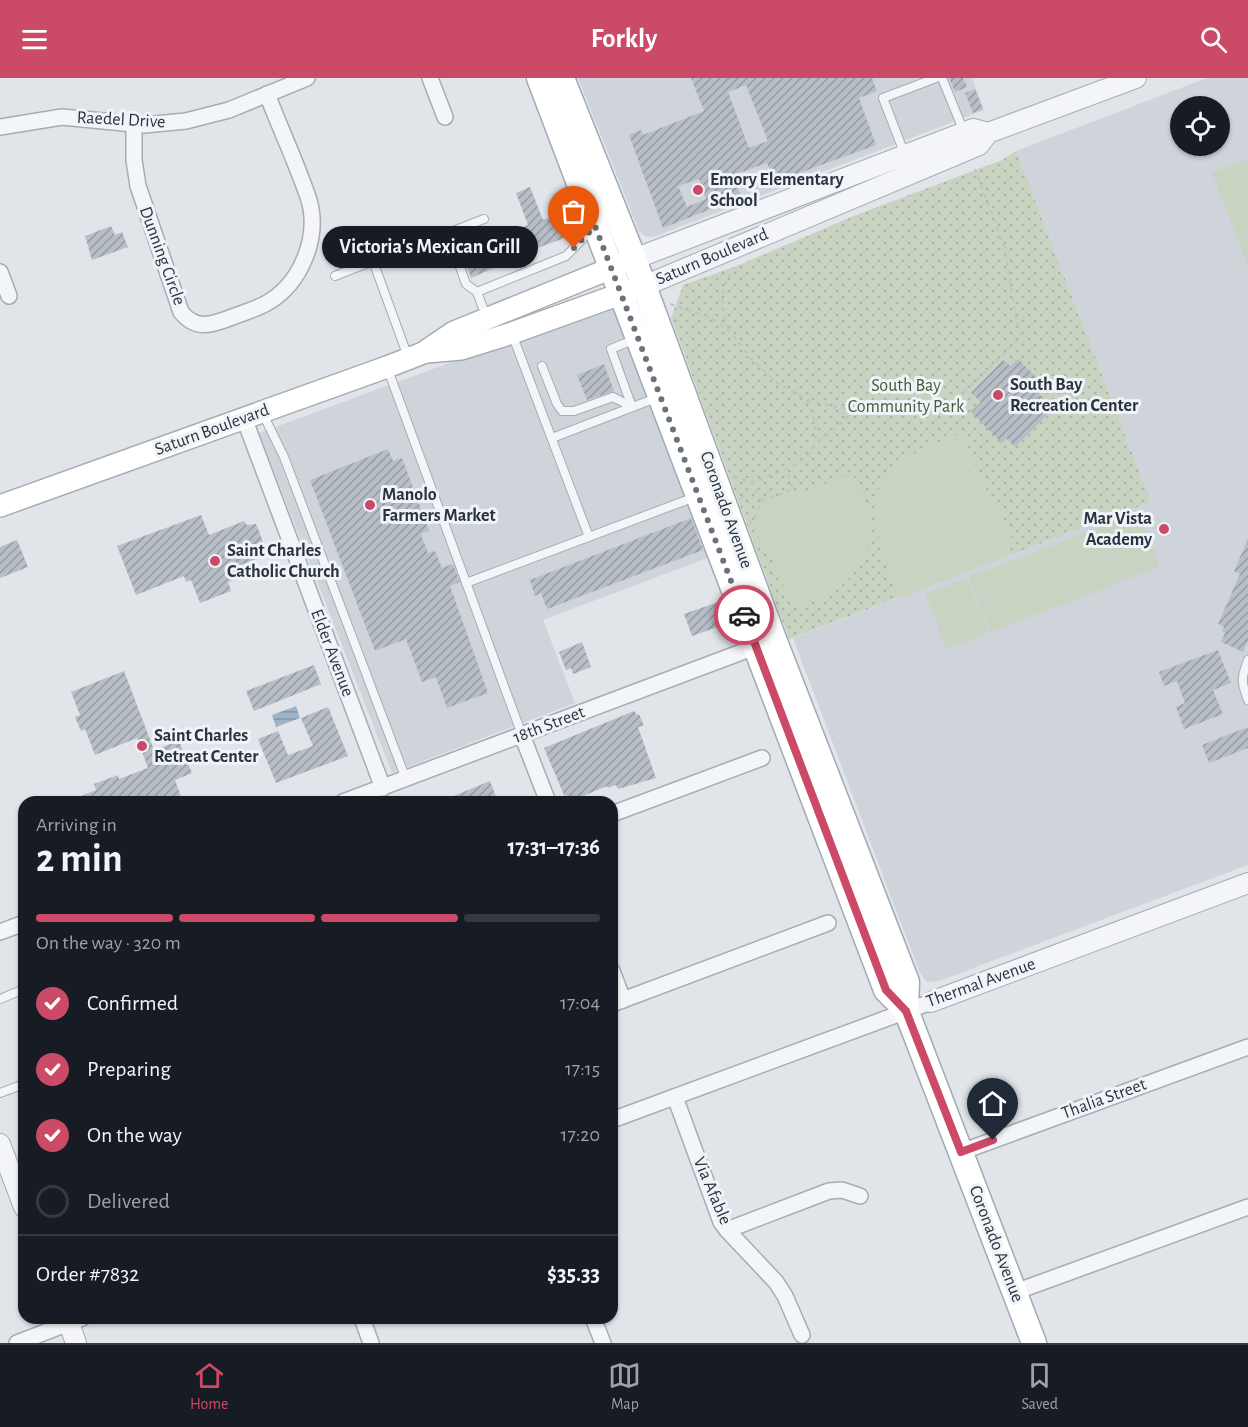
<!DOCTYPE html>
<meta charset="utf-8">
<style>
:root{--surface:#171b24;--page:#20242c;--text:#f1f3f6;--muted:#9ea1a6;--line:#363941;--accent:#ca4a67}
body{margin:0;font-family:"Alegreya Sans",sans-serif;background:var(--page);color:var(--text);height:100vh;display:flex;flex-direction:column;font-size:22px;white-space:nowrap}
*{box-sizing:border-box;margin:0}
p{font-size:20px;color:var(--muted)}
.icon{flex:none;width:33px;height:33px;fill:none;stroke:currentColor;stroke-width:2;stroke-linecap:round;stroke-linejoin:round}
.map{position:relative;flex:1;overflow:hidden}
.side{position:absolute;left:18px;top:718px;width:600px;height:528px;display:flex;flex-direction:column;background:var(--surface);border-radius:18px;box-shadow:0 2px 4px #0004}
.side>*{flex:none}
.controls{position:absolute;left:1170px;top:18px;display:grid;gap:12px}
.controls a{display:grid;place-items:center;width:60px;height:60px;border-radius:50%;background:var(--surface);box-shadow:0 2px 4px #0004;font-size:30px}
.pin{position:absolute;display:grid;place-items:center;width:51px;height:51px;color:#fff;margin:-62px -26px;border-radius:50% 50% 50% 0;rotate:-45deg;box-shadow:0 0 6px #0007}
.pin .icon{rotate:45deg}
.courier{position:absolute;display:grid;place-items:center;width:60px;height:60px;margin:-30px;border:4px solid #ca4a67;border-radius:50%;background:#fff;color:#222;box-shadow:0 2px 8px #0007}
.bubble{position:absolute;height:42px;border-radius:21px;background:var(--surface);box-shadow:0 2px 4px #0004;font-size:20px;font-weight:700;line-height:42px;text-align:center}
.head em{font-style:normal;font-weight:700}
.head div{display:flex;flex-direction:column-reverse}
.head{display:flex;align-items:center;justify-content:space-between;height:102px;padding:0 18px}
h1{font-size:39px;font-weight:700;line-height:45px}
.bar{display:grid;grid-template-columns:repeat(4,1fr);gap:9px 6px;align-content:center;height:72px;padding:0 18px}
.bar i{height:8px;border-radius:4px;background:var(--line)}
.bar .on{background:var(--accent)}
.bar p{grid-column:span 4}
.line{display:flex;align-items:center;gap:15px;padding:0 18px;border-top:2px solid var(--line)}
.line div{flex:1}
ol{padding:0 18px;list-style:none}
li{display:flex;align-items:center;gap:18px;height:66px}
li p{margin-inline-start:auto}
li .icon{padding:6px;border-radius:50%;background:var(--accent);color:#fff;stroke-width:4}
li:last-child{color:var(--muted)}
li i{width:33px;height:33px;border:3px solid var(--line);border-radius:50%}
header{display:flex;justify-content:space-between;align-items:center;height:78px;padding:0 18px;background:var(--accent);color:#fff;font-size:27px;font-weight:700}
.tab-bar{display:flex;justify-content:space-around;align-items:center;height:84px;border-top:2px solid var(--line);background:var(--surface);font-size:16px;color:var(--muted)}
.tab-bar a{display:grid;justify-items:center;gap:3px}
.tab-bar .on{color:var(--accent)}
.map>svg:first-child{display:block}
</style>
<header><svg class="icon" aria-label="menu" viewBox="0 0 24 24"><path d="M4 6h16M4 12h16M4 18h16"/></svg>Forkly<svg class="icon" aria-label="search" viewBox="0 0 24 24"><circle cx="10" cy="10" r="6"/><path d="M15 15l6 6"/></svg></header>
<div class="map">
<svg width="1248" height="1265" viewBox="0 0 1248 1265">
<defs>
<pattern id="grass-dots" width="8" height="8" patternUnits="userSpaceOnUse" patternTransform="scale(1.5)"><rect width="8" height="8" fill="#c8d3c2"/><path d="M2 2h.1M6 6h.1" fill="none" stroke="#acb6a8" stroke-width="1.8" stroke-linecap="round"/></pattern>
<pattern id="water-rules" width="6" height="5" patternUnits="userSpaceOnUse" patternTransform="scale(1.5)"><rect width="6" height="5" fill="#9db5c8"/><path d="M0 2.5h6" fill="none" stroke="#8094a4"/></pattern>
<pattern id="building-hatch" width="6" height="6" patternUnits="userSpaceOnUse" patternTransform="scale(1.5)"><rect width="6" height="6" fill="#b8bec6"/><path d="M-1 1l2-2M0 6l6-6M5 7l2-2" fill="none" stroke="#969ba2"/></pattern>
</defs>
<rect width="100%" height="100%" fill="#e1e5e9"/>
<!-- built -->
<g fill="#cfd4db" fill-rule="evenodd">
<path d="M578 0H972L984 32 653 159 645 158 639 153Z"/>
<path d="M1207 0H1248V787L939 903 927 904 920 895 793 560 1151 424 1016 73ZM1180 28H1220V68H1180Z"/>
<path d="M614 224 715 477 543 542 575 625 392 695 259 355Z"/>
</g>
<!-- grass -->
<path fill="url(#grass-dots)" d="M1016 73 1151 424 789 561 671 240 683 207 739 187 856 137 1002 82Z"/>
<!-- pitch -->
<g fill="#c8d3c2">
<path d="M1248 81V189L1212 94Z"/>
<path d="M961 355 995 430 999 428 1013 464 1008 478 899 520C886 485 858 424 891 392 910 374 938 365 961 355Z"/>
<path d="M853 395C858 410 867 427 871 443 875 466 860 493 842 507 828 518 808 524 792 530L769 472 764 473 753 445 762 424 792 413 794 417Z"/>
<path d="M1139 434 1149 461 1022 510 1012 483Z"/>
<path d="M1150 462 1160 489 1033 538 1022 511Z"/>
<path d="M1011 483 1021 510 979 526 969 499Z"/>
<path d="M967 500 977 527 936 543 925 516Z"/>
<path d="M1021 511 1032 538 990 554 979 527Z"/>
<path d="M978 528 988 555 946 571 936 544Z"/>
</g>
<!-- water -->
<path fill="url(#water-rules)" d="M296 628 300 640 276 649 272 637Z"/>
<!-- building -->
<g fill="url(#building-hatch)" fill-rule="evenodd">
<path d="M691 0H872L877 13 859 20 876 67 775 104 767 85 733 97 741 119 663 150 629 57 641 52 643 57 704 33ZM746 7 768 63 749 70 728 14ZM699 101 706 121 687 129 678 108Z"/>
<path d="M949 0H963L967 9 955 14Z"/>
<path d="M975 11 983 31 973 35 965 15Z"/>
<path d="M530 109 543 142 565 134 567 141 570 140 576 156 509 180 510 183 471 200 459 167 493 152 496 159 528 147 516 115Z"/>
<path d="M111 148 115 157 122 154 128 169 92 182 85 158Z"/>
<path d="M1018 281 1046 309 1039 316 1054 330 1015 369 1006 360 1002 365 971 334 981 324 971 315 1003 282 1010 288Z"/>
<path d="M604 286 614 313 587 322 577 297Z"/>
<path d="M388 371 393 383 402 380 429 453 421 456 428 475 435 473 442 490 453 486 460 504 450 508 488 615 447 630 436 599 422 604 406 561 375 573 310 402Z"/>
<path d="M201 437 209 457 244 443 247 447 256 446 268 476 236 489 240 500 228 504 231 513 200 525 191 502 186 504 184 498 136 517 117 468Z"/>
<path d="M691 440 703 472 547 531 541 515 535 518 530 502Z"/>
<path d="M1248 461V563L1243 574 1221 564 1225 555 1222 554 1224 549 1218 546 1240 496 1234 493Z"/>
<path d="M17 462 28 489 0 500V469Z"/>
<path d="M721 523 729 545 692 558 684 536Z"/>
<path d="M582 564 591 589 573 596 571 590 566 592 559 574Z"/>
<path d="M1218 572 1231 605 1213 612 1223 636 1184 651 1176 629 1185 625 1177 603 1164 608 1159 594Z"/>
<path d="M314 587 321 606 254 633 246 613Z"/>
<path d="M124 593 154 672 179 663 192 695 175 702 183 724H66L96 712 94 706 118 697 119 701 148 690 137 660 95 677 85 651 81 653 75 639 80 637 71 614Z"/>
<path d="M328 629 348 678 276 705 258 661 278 653 288 677 313 668 301 640Z"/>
<path d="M634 633 637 637 639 636 644 648 638 649 656 700 618 711 616 707 608 710 607 708 583 718V721L574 724H567L544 670Z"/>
<path d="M1248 649V670L1209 685 1202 667Z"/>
<path d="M490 703 498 724H439Z"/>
</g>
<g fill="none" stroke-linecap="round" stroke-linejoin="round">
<defs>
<g id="service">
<path d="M942 0 964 54"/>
<path d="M905 77 883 20 936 0"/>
<path d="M335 198 373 183 408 279"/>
<path d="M477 214 466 206 448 155 484 141"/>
<path d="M486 238 477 214 566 178 592 151"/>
<path d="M512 256 589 459"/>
<path d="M542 288 557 326 562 333H574L613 319 632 329"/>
<path d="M387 289 522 657"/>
<path d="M632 329 611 271 635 261"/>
<path d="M263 336 284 379 406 701"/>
<path d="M552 360 656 320"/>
<path d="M466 505 695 419"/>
<path d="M1248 582C1241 600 1241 604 1248 622"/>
<path d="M0 921 24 911"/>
<path d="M0 1015 24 1006"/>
</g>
<g id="minor">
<path d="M430 0 445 39"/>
<path d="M134 47V82L138 108 181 234C197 254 214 246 235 238 245 234 256 231 265 226 301 207 321 158 308 119 296 84 280 50 267 16"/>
<path d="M0 49 62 39 144 47 186 43 229 32 307 0"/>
<path d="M0 194 9 218"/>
<path d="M244 340 383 710"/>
<path d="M522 657 548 724"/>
<path d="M343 724 755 569"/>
<path d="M612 736 762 680"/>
<path d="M0 854 24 845"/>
<path d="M612 893 623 922"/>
<path d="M612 926 828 845"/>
<path d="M675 1019 721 1144 727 1152 776 1204 785 1218 802 1257"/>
<path d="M612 1042 931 924"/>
<path d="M961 1074 1248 969"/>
<path d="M727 1152 829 1113 842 1112 860 1118"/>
<path d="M1015 1214 1248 1129"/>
<path d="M362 1240 371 1265"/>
<path d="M593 1240 603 1265"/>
<path d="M17 1265 82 1240"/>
</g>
<g id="tertiary">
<path d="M634 181 973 51 988 55"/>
<path d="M644 208 979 67 988 55 1136 0"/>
<path d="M931 924 1248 805"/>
<path d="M0 1066 24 1129"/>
<path d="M67 1240 76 1265"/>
</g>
<g id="secondary">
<path d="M427 274 461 271 512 255 637 210"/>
<path d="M0 428 387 289 423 275 454 254 634 181"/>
</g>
<g id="primary">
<path d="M539 0 886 912 906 932"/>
<path d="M562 0 634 181 774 561 907 904 906 932 1034 1265"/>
</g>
</defs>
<!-- service casing -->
<use href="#service" stroke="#a6acb3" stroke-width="10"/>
<!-- minor casing -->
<use href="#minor" stroke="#a6acb3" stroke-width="18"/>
<!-- tertiary casing -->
<use href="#tertiary" stroke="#a6acb3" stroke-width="22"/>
<!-- secondary casing -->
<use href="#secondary" stroke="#a6acb3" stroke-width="24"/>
<!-- primary casing -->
<use href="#primary" stroke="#a0aab5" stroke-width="27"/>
<!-- path -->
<g stroke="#bfc3c8" stroke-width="2" stroke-dasharray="4.5 4.5" stroke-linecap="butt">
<path d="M670 226 709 239 717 244 730 253 750 280 776 304 807 322 855 333 942 327 954 324 1021 259 1015 235 1005 171 975 91"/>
<path d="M729 251C718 228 721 210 734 189"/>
<path d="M807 322 815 345 816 366"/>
<path d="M734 399 753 404 761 423 753 443 750 445"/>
<path d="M741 421 753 404 791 389 804 381 816 366 855 333"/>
<path d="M761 423 793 411 786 391"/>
</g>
<!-- service -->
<use href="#service" stroke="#f4f5f8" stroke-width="8"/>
<!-- minor -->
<use href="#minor" stroke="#f4f5f8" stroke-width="15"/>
<!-- tertiary -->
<use href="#tertiary" stroke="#f4f5f8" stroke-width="20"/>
<!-- secondary -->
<use href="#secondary" stroke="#fff" stroke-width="21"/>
<!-- primary -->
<use href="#primary" stroke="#fff" stroke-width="24"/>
</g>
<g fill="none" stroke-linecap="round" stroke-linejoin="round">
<!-- done -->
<path stroke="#6a727b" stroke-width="6" stroke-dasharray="0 10.8" d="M574 170 595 148 744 537"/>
<!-- route -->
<path stroke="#ca4a67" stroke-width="8" d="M744 537 886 912 906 933 961 1074 993 1062"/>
</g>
<!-- markers -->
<g fill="#ca4a67" stroke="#f0f3f7" stroke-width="2">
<circle cx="698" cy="112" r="6"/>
<circle cx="998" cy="317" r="6"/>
<circle cx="370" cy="427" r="6"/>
<circle cx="1164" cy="451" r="6"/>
<circle cx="215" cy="483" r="6"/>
<circle cx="142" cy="668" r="6"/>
</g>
<g text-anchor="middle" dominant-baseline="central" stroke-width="6" stroke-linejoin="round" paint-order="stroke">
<!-- street labels -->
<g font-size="18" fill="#2a3440" stroke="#f0f3f7">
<text transform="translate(121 42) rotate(3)">Raedel Drive</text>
<text transform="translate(162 178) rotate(70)">Dunning Circle</text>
<text transform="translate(712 179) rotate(-23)">Saturn Boulevard</text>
<text transform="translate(212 352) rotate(-20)">Saturn Boulevard</text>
<text transform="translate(726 432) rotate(70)">Coronado Avenue</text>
<text transform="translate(332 575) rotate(69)">Elder Avenue</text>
<text transform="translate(549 647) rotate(-21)">18th Street</text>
<text transform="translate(981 905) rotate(-20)">Thermal Avenue</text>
<text transform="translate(1104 1021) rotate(-20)">Thalia Street</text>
<text transform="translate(712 1113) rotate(67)">Via Afable</text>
<text transform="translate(996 1166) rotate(69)">Coronado Avenue</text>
</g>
<!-- poi labels -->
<g font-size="18" font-weight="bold" fill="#2a3440" stroke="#f0f3f7" text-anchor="start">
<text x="710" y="102">Emory Elementary<tspan x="710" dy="21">School</tspan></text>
<text x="1010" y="307">South Bay<tspan x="1010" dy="21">Recreation Center</tspan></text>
<text x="382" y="417">Manolo<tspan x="382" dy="21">Farmers Market</tspan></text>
<text x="1152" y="441" text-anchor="end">Mar Vista<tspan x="1152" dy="21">Academy</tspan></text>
<text x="227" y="473">Saint Charles<tspan x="227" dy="21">Catholic Church</tspan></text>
<text x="154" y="658">Saint Charles<tspan x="154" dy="21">Retreat Center</tspan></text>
</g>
<!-- park labels -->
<g font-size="18" fill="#415c37" stroke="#f0f3f7">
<text x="906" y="308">South Bay<tspan x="906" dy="21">Community Park</tspan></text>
</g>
</g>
</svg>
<div class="controls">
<a><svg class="icon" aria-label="locate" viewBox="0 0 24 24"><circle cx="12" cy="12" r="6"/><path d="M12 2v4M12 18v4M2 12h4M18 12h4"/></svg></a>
</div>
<div class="pin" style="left:574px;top:170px;background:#ea580c"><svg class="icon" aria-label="bag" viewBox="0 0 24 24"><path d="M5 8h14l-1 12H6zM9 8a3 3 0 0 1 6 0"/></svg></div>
<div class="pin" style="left:993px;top:1062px;background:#1f2937"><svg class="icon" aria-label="home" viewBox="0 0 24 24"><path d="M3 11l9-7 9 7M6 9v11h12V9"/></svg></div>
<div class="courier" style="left:744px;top:537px"><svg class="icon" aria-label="car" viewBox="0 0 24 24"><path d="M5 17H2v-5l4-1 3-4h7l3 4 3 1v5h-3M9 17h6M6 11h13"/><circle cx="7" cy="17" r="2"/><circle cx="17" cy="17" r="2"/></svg></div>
<div class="bubble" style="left:322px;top:148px;width:216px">Victoria's Mexican Grill</div>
<section class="side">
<div class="head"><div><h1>2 min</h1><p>Arriving in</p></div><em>17:31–17:36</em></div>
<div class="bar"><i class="on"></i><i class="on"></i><i class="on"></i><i></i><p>On the way · 320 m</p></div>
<ol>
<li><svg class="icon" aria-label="check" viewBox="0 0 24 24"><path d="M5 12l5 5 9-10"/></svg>Confirmed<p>17:04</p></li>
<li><svg class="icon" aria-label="check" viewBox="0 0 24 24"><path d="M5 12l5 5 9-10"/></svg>Preparing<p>17:15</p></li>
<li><svg class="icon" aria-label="check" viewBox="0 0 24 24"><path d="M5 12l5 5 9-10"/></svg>On the way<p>17:20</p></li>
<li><i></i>Delivered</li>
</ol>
<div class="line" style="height:78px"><div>Order #7832</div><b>$35.33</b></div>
</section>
</div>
<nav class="tab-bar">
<a class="on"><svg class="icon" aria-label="home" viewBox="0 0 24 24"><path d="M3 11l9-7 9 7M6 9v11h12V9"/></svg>Home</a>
<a><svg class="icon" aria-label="map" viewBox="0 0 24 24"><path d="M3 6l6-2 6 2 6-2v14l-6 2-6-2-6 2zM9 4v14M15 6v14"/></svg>Map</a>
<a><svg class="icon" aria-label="saved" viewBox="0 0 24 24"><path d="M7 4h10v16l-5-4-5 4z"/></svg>Saved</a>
</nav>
